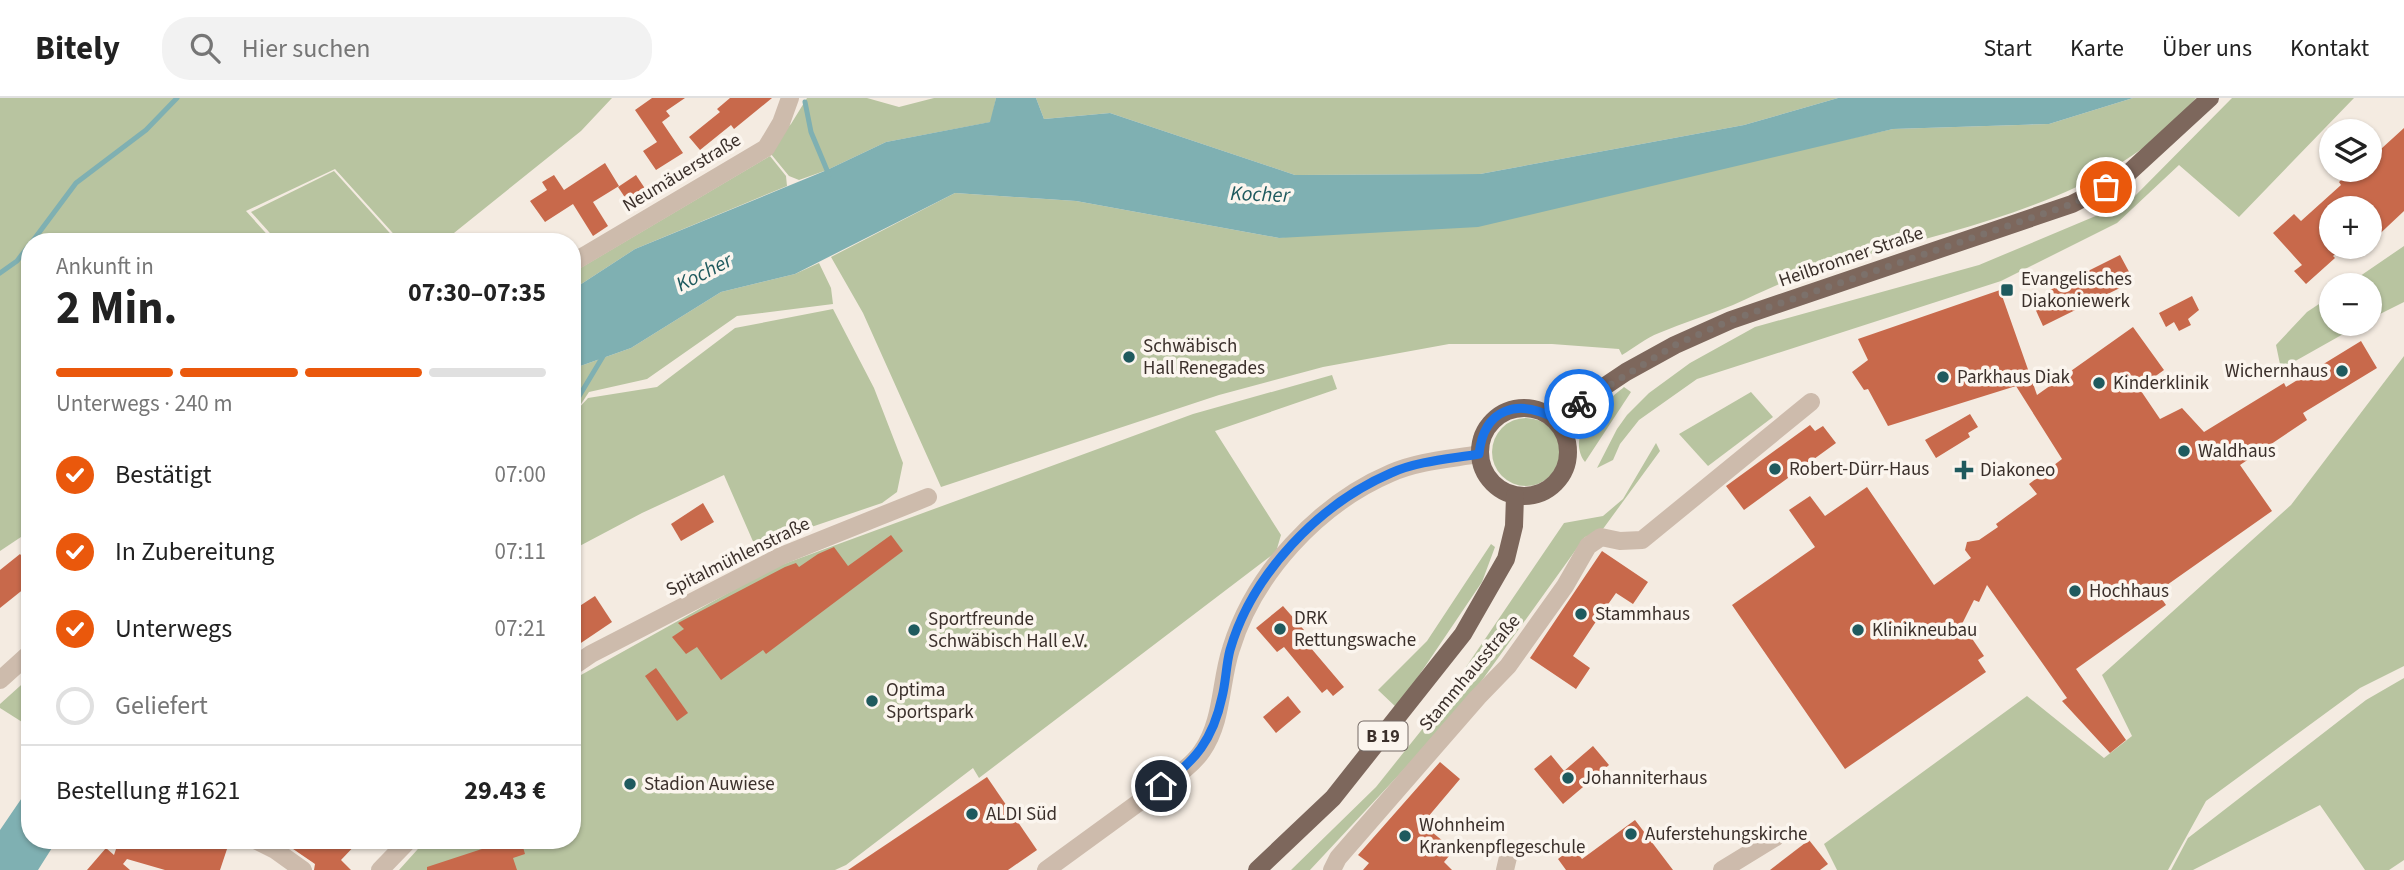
<!DOCTYPE html>
<html lang="de">
<meta charset="utf-8">
<style>
:root{--surface:#fff;--page:#f2f2f2;--text:#222;--muted:#767676;--line:#e0e0e0;--accent:#ea580c}
body{margin:0;font-family:"Source Sans 3",sans-serif;background:var(--page);color:var(--text);height:100vh;display:flex;flex-direction:column;font-size:26px;white-space:nowrap}
*{box-sizing:border-box;margin:0}
p{font-size:23px;color:var(--muted)}
.icon{flex:none;width:38px;height:38px;fill:none;stroke:currentColor;stroke-width:2;stroke-linecap:round;stroke-linejoin:round}
.map{position:relative;flex:1;overflow:hidden}
.details{position:absolute;left:21px;top:135px;width:560px;height:616px;display:flex;flex-direction:column;background:var(--surface);border-radius:28px;box-shadow:0 2px 5px #0004}
.details>*{flex:none}
.buttons{position:absolute;left:2319px;top:21px;display:grid;gap:14px}
.buttons a{display:grid;place-items:center;width:63px;height:63px;border-radius:50%;background:var(--surface);box-shadow:0 2px 5px #0004;font-size:35px}
.pin{position:absolute;display:grid;place-items:center;width:60px;height:60px;color:#fff;margin:-30px;border:4px solid #fff;border-radius:50%;box-shadow:0 2px 7px #0007}
.courier{position:absolute;display:grid;place-items:center;width:70px;height:70px;margin:-35px;border:5px solid #1a73e8;border-radius:50%;background:#fff;color:#222;box-shadow:0 2px 9px #0007}
.overview em{font-style:normal;font-weight:700}
.overview div{display:flex;flex-direction:column-reverse}
.overview{display:flex;align-items:center;justify-content:space-between;height:119px;padding:0 35px}
h1{font-size:46px;font-weight:700;line-height:52px}
.bar{display:grid;grid-template-columns:repeat(4,1fr);gap:10px 7px;align-content:center;height:84px;padding:0 35px}
.bar i{height:9px;border-radius:5px;background:var(--line)}
.bar .current{background:var(--accent)}
.bar p{grid-column:span 4}
.line{display:flex;align-items:center;gap:18px;padding:0 35px;border-top:2px solid var(--line)}
.line div{flex:1}
ol{padding:0 35px;list-style:none}
li{display:flex;align-items:center;gap:21px;height:77px}
li p{margin-inline-start:auto}
li .icon{padding:7px;border-radius:50%;background:var(--accent);color:#fff;stroke-width:4}
li:last-child{color:var(--muted)}
li i{width:38px;height:38px;border:4px solid var(--line);border-radius:50%}
header{display:flex;align-items:center;gap:42px;box-sizing:border-box;height:98px;padding:0 35px;background:var(--surface);border-bottom:2px solid var(--line)}
header strong{font-size:33px}
nav{display:flex;gap:38px;margin-inline-start:auto;font-size:24px}
.search{width:490px;height:63px;background:var(--page);display:flex;align-items:center;gap:18px;box-sizing:border-box;padding:0 24px;border-radius:28px;color:var(--muted);font-size:26px}
.map>svg:first-child{display:block}
</style>
<header>
<strong>Bitely</strong>
<div class="search"><svg class="icon" aria-label="search" viewBox="0 0 24 24"><circle cx="10" cy="10" r="6"/><path d="M15 15l6 6"/></svg>Hier suchen</div>
<nav><a>Start</a><a>Karte</a><a>Über uns</a><a>Kontakt</a></nav>
</header>
<div class="map">
<svg width="2404" height="772" viewBox="0 0 2404 772">
<rect width="100%" height="100%" fill="#f4ebe1"/>
<!-- green -->
<g fill="#b8c4a0">
<path d="M0 0H612L581 33 444 143H400L335 71 246 113 273 143 30 144V433L0 453Z"/>
<path d="M807 0H867L899 9 934 0H996L991 24 886 44 827 72 799 82 789 78 766 50 791 26Z"/>
<path d="M1036 0H1838L1744 27 1480 76 1295 77 1110 15 1044 21Z"/>
<path d="M2133 0H2196C2108 109 1942 132 1816 172 1788 181 1760 195 1733 207 1708 217 1683 225 1659 235 1646 240 1634 250 1622 257L1619 251 1552 246H1449L1323 269 1219 297 941 389 863 215 831 159 955 95 1076 103 1279 140 1704 73 1893 31 2049 26Z"/>
<path d="M2232 0H2354L2239 119 2179 67 2117 125 2001 183 1697 281 1639 322 1620 346 1613 362 1597 370 1617 331 1627 317 1649 295 1690 265 1755 229 1979 167 2129 104Z"/>
<path d="M770 58 786 78 787 88 635 151 572 192V175Z"/>
<path d="M334 73 397 143H277L251 114Z"/>
<path d="M2404 148V204L2370 221V187H2347Z"/>
<path d="M819 165 831 190 833 206 737 218 647 281 589 294 577 312 588 300 657 289 735 230 833 211 874 290 903 365 897 394 882 405 755 448 724 377 642 415 572 452V271L631 250 721 194 795 176Z"/>
<path d="M2331 198V226H2361L2281 271 2276 247 2307 214Z"/>
<path d="M2404 258V568L2360 590 2206 703 2168 772H1837L1824 746 2027 598 2104 660 2132 638 2102 577 2291 407Z"/>
<path d="M1332 277 1337 291 1215 333 1281 437 1276 454 979 680 973 670 846 767 835 772H399L426 742H572V582L773 470 1193 316Z"/>
<path d="M1624 289 1631 294 1585 364C1564 334 1604 306 1624 289Z"/>
<path d="M1751 294 1773 319 1708 368 1679 336Z"/>
<circle cx="1526" cy="354" r="34"/>
<path d="M1656 345 1660 353 1600 435 1585 439 1465 606 1310 772H1291L1376 689 1432 619 1564 425 1603 418 1623 401Z"/>
<path d="M1491 446 1495 449 1482 484 1397 610 1378 592 1427 543Z"/>
<path d="M30 579V629L0 610V606Z"/>
<path d="M2404 580V762L2389 772H2365L2320 707 2193 772H2171L2188 740 2366 602Z"/>
</g>
<!-- water -->
<g fill="#7fb0b2">
<path d="M996 0H1036L1044 21 1110 15 1295 77 1480 76 1744 27 1838 0H2133L2049 26 1893 31 1478 129 1279 140 1076 103 955 95 795 176 721 194 631 250 572 271V192L635 151 827 72 886 44 990 24Z"/>
<path d="M30 688V742H57L38 772H0V732Z"/>
</g>
<g fill="none" stroke-linecap="round" stroke-linejoin="round">
<!-- stream -->
<g stroke="#7fb0b2" stroke-width="5">
<path d="M805 4 811 34 829 77"/>
<path d="M32 144 76 85 146 32 177 0"/>
<path d="M0 175 17 163 30 146"/>
<path d="M572 310 605 255"/>
</g>
</g>
<!-- building -->
<g fill="#c8694b">
<path d="M652 0H685L666 13 670 18 662 24 683 55 656 72 643 53 657 44 635 12Z"/>
<path d="M730 0H772L734 31 731 27 700 52 689 39 720 14 717 11Z"/>
<path d="M2404 30V113L2370 145V110H2331V149H2343L2333 158 2335 160 2306 186 2294 173 2302 167 2273 135 2294 116 2301 123 2341 87 2339 84 2352 72H2370V61Z"/>
<path d="M605 65 619 88 593 104 608 128 593 138 573 106 545 124 530 103 547 92 542 84 554 77 564 92Z"/>
<path d="M636 77 648 95 630 107 618 89Z"/>
<path d="M2120 157 2134 183 2043 228 2033 206 2048 198 2046 194Z"/>
<path d="M2000 192 2037 297 2133 229 2164 272 2139 290 2160 321 2182 310 2204 334 2284 285 2286 289 2361 243 2377 270 2303 315 2307 322 2240 367 2272 413 2157 494 2166 507 2076 571 2126 642 2110 655 2062 603 2067 600 1987 487 1979 504 1974 502 1962 526 1984 558 1978 562 1986 574 1845 671 1732 507 1815 449 1789 412 1810 398 1825 418 1867 389 1934 487 1971 460 1965 452 1967 444 1979 442 1998 429 1996 426 2037 396 2029 386 2062 361 2016 288 1888 328 1868 291 1864 292 1852 274 1868 262 1858 241Z"/>
<path d="M2192 198 2199 212 2188 221 2191 227 2179 233 2174 224 2166 229 2159 215Z"/>
<path d="M1970 316 1978 329 1968 335 1970 339 1936 360 1925 342Z"/>
<path d="M1810 327 1815 333 1823 328 1836 345 1744 412 1726 388Z"/>
<path d="M703 405 714 424 681 443 671 426Z"/>
<path d="M891 437 903 453 766 556 763 552 721 582 697 549 686 556 672 539 684 531 678 525 785 469 796 465 799 469 818 456 834 449 848 468Z"/>
<path d="M1602 453 1648 484 1633 506 1616 495 1597 522 1573 558 1590 570 1576 591 1530 560Z"/>
<path d="M20 456 30 468V486L0 510V472Z"/>
<path d="M595 498 612 524 572 551V513Z"/>
<path d="M1283 508 1304 532 1299 536 1344 589 1333 598 1327 591 1322 595 1284 549 1277 554 1256 530Z"/>
<path d="M656 570 688 615 677 623 645 578Z"/>
<path d="M1288 598 1301 614 1276 635 1263 619Z"/>
<path d="M1593 648 1609 667 1563 706 1534 671 1551 657 1564 673Z"/>
<path d="M1440 664 1460 681 1422 726 1454 752 1444 764 1452 772H1363L1369 765 1358 757Z"/>
<path d="M987 679 1037 752 1008 772H848Z"/>
<path d="M1635 722 1673 772H1566L1558 761 1573 749 1582 761Z"/>
<path d="M119 742H209L228 748 220 772H165L127 761 123 766 130 772H87L106 750 114 757Z"/>
<path d="M280 742H360L341 762 351 772H314L315 766Z"/>
<path d="M485 742H521L525 756 513 760 517 772H427V769L488 749Z"/>
<path d="M1809 742 1828 766 1820 772H1770Z"/>
</g>
<g fill="none" stroke-linecap="round" stroke-linejoin="round">
<!-- minor -->
<g stroke="#cdbbac" stroke-width="18">
<path d="M572 165 766 50 781 25 790 0"/>
<path d="M572 569 591 556 781 458 928 399"/>
<path d="M0 582 30 555"/>
<path d="M255 742 275 752 303 772"/>
<path d="M380 772 409 742"/>
<path d="M1046 772C1080 747 1115 722 1149 697 1166 684 1190 671 1202 653 1223 623 1220 584 1231 551 1254 476 1318 406 1391 375 1418 363 1450 361 1479 356"/>
<path d="M1332 772 1338 760 1478 599 1508 568 1565 488 1588 448 1601 439 1620 443 1642 442 1811 304"/>
<path d="M1505 772 1509 755"/>
<path d="M1722 772 1776 739"/>
</g>
<!-- major -->
<g stroke="#7d675c" stroke-width="18">
<circle cx="1524" cy="354" r="44"/>
<path d="M1556 321 1626 274 1675 247 1731 222 2072 106 2123 80 2210 0"/>
<path d="M1257 772 1333 700 1463 536 1506 461 1514 428 1515 398"/>
</g>
</g>
<g fill="none" stroke-linecap="round" stroke-linejoin="round">
<!-- done -->
<path stroke="#7c716b" stroke-width="7" stroke-dasharray="0 12.6" d="M1579 306 1675 247 1731 222 2072 106 2106 89"/>
<!-- route -->
<path stroke="#1a73e8" stroke-width="9" d="M1161 688C1195 663 1213 642 1222 599 1226 584 1226 567 1230 552 1252 476 1319 406 1391 375 1418 363 1450 361 1479 356 1484 310 1518 300 1556 321L1579 306"/>
</g>
<!-- markers -->
<g fill="#1f5a5e" stroke="#fbf5ee" stroke-width="2.5">
<rect x="2000" y="185" width="14" height="14" rx="3.5"/>
<circle cx="1129" cy="259" r="7"/>
<circle cx="2342" cy="273" r="7"/>
<circle cx="1943" cy="279" r="7"/>
<circle cx="2099" cy="285" r="7"/>
<circle cx="2184" cy="353" r="7"/>
<circle cx="1775" cy="371" r="7"/>
<path d="M1960.5 361.5h7v7h7v7h-7v7h-7v-7h-7v-7h7z"/>
<circle cx="2075" cy="493" r="7"/>
<circle cx="1581" cy="516" r="7"/>
<circle cx="1280" cy="531" r="7"/>
<circle cx="914" cy="532" r="7"/>
<circle cx="1858" cy="532" r="7"/>
<circle cx="872" cy="603" r="7"/>
<circle cx="1568" cy="680" r="7"/>
<circle cx="630" cy="686" r="7"/>
<circle cx="972" cy="716" r="7"/>
<circle cx="1631" cy="736" r="7"/>
<circle cx="1405" cy="738" r="7"/>
</g>
<g text-anchor="middle" dominant-baseline="central" stroke-width="7" stroke-linejoin="round" paint-order="stroke">
<!-- shield labels -->
<rect fill="#fbf5ee" stroke="#756b66" stroke-width="2" x="1358.5" y="623.5" width="49" height="29" rx="5"/>
<g font-size="18" font-weight="bold" fill="#3b302b">
<text x="1383" y="638">B 19</text>
</g>
<!-- street labels -->
<g font-size="19" fill="#3b302b" stroke="#fbf5ee">
<text transform="translate(682 75) rotate(-31)">Neumäuerstraße</text>
<text transform="translate(1851 159) rotate(-19)">Heilbronner Straße</text>
<text transform="translate(738 459) rotate(-26)">Spitalmühlenstraße</text>
<text transform="translate(1470 575) rotate(-50)">Stammhausstraße</text>
</g>
<!-- poi labels -->
<g font-size="19" fill="#3b302b" stroke="#fbf5ee" text-anchor="start">
<text x="2021" y="181">Evangelisches<tspan x="2021" dy="22">Diakoniewerk</tspan></text>
<text x="1143" y="248">Schwäbisch<tspan x="1143" dy="22">Hall Renegades</tspan></text>
<text x="2328" y="273" text-anchor="end">Wichernhaus</text>
<text x="1957" y="279">Parkhaus Diak</text>
<text x="2113" y="285">Kinderklinik</text>
<text x="2198" y="353">Waldhaus</text>
<text x="1789" y="371">Robert-Dürr-Haus</text>
<text x="1980" y="372">Diakoneo</text>
<text x="2089" y="493">Hochhaus</text>
<text x="1595" y="516">Stammhaus</text>
<text x="1294" y="520">DRK<tspan x="1294" dy="22">Rettungswache</tspan></text>
<text x="928" y="521">Sportfreunde<tspan x="928" dy="22">Schwäbisch Hall e.V.</tspan></text>
<text x="1872" y="532">Klinikneubau</text>
<text x="886" y="592">Optima<tspan x="886" dy="22">Sportspark</tspan></text>
<text x="1582" y="680">Johanniterhaus</text>
<text x="644" y="686">Stadion Auwiese</text>
<text x="986" y="716">ALDI Süd</text>
<text x="1419" y="727">Wohnheim<tspan x="1419" dy="22">Krankenpflegeschule</tspan></text>
<text x="1645" y="736">Auferstehungskirche</text>
</g>
<!-- water labels -->
<g font-size="21" font-style="italic" fill="#1f5a5e" stroke="#fbf5ee">
<text transform="translate(1260 96) rotate(2)">Kocher</text>
<text transform="translate(704 174) rotate(-27)">Kocher</text>
</g>
</g>
</svg>
<div class="buttons">
<a><svg class="icon" aria-label="layers" viewBox="0 0 24 24"><path d="M12 4l9 5-9 5-9-5zM3 14l9 5 9-5"/></svg></a>
<a>+</a>
<a>−</a>
</div>
<div class="pin" style="left:2106px;top:89px;background:#ea580c"><svg class="icon" aria-label="bag" viewBox="0 0 24 24"><path d="M5 8h14l-1 12H6zM9 8a3 3 0 0 1 6 0"/></svg></div>
<div class="pin" style="left:1161px;top:688px;background:#1f2937"><svg class="icon" aria-label="home" viewBox="0 0 24 24"><path d="M3 11l9-7 9 7M6 9v11h12V9"/></svg></div>
<div class="courier" style="left:1579px;top:306px"><svg class="icon" aria-label="bike" viewBox="0 0 24 24"><circle cx="6" cy="16" r="4"/><circle cx="18" cy="16" r="4"/><path d="M6 16l4-8h5l3 8M10 8l3 8H6M13 5h3"/></svg></div>
<section class="details">
<div class="overview"><div><h1>2 Min.</h1><p>Ankunft in</p></div><em>07:30–07:35</em></div>
<div class="bar"><i class="current"></i><i class="current"></i><i class="current"></i><i></i><p>Unterwegs · 240 m</p></div>
<ol>
<li><svg class="icon" aria-label="check" viewBox="0 0 24 24"><path d="M5 12l5 5 9-10"/></svg>Bestätigt<p>07:00</p></li>
<li><svg class="icon" aria-label="check" viewBox="0 0 24 24"><path d="M5 12l5 5 9-10"/></svg>In Zubereitung<p>07:11</p></li>
<li><svg class="icon" aria-label="check" viewBox="0 0 24 24"><path d="M5 12l5 5 9-10"/></svg>Unterwegs<p>07:21</p></li>
<li><i></i>Geliefert</li>
</ol>
<div class="line" style="height:91px"><div>Bestellung #1621</div><b>29.43 €</b></div>
</section>
</div>
